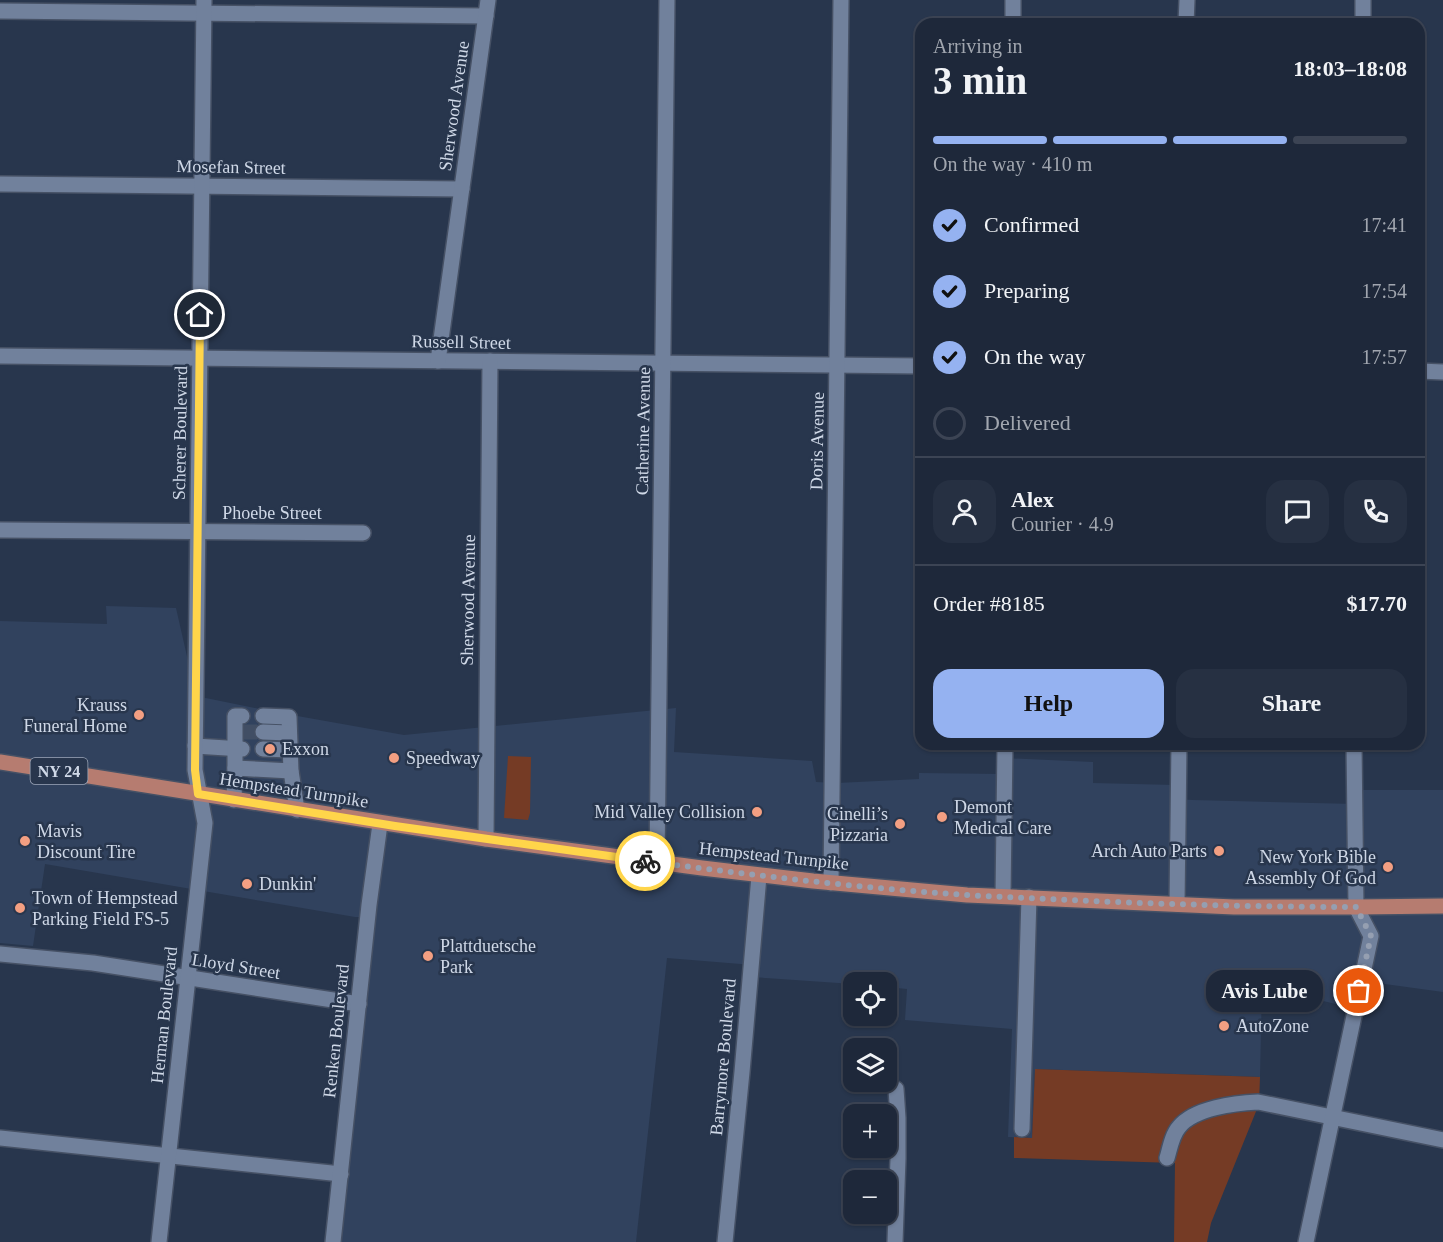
<!DOCTYPE html>
<meta charset="utf-8">
<style>
:root{--surface:#1e283a;--page:#263042;--text:#f1f3f6;--muted:#a1a6af;--line:#3c4454;--accent:#95b2f1}
body{margin:0;font-family:"Times New Roman",serif;background:var(--page);color:var(--text);height:100vh;display:flex;flex-direction:column;font-size:22px;white-space:nowrap}
*{box-sizing:border-box;margin:0}
p{font-size:20px;color:var(--muted)}
.icon{flex:none;width:33px;height:33px;fill:none;stroke:currentColor;stroke-width:2;stroke-linecap:round;stroke-linejoin:round}
.map{position:relative;flex:1;overflow:hidden}
.details{position:absolute;left:915px;top:18px;width:510px;height:732px;display:flex;flex-direction:column;background:var(--surface);border-radius:18px;box-shadow:0 2px 4px #0004,0 0 0 2px var(--line)}
.details>*{flex:none}
.controls{position:absolute;left:843px;top:972px;display:grid;gap:12px}
.controls a{display:grid;place-items:center;width:54px;height:54px;border-radius:12px;background:var(--surface);box-shadow:0 2px 4px #0004,0 0 0 2px var(--line);font-size:30px}
.pin{position:absolute;display:grid;place-items:center;width:51px;height:51px;color:#fff;margin:-26px;border:3px solid #fff;border-radius:50%;box-shadow:0 2px 6px #0007}
.courier{position:absolute;display:grid;place-items:center;width:60px;height:60px;margin:-30px;border:4px solid #ffd54a;border-radius:50%;background:#fff;color:#222;box-shadow:0 2px 8px #0007}
.bubble{position:absolute;height:42px;border-radius:18px;background:var(--surface);box-shadow:0 2px 4px #0004,0 0 0 2px var(--line);font-size:20px;font-weight:700;line-height:42px;text-align:center}
.head em{font-style:normal;font-weight:700}
.head div{display:flex;flex-direction:column-reverse}
.head{display:flex;align-items:center;justify-content:space-between;height:102px;padding:0 18px}
h1{font-size:39px;font-weight:700;line-height:45px}
.bar{display:grid;grid-template-columns:repeat(4,1fr);gap:9px 6px;align-content:center;height:72px;padding:0 18px}
.bar i{height:8px;border-radius:4px;background:var(--line)}
.bar .current{background:var(--accent)}
.bar p{grid-column:span 4}
.line{display:flex;align-items:center;gap:15px;padding:0 18px;border-top:2px solid var(--line)}
.line div{flex:1}
.round{display:grid;place-items:center;flex:none;width:63px;height:63px;border-radius:18px;background:var(--page)}
ol{padding:0 18px;list-style:none}
li{display:flex;align-items:center;gap:18px;height:66px}
li p{margin-inline-start:auto}
li .icon{padding:6px;border-radius:50%;background:var(--accent);color:#111;stroke-width:4}
li:last-child{color:var(--muted)}
li i{width:33px;height:33px;border:3px solid var(--line);border-radius:50%}
.primary-button{display:flex;gap:12px;margin-top:auto;padding:12px 18px}
.primary-button a{flex:1;height:69px;border-radius:18px;background:var(--accent);color:#111;font-size:24px;font-weight:700;line-height:69px;text-align:center}
.primary-button a+a{background:var(--page);color:var(--text)}
.map>svg:first-child{display:block}
</style>
<div class="map">
<svg width="1443" height="1242" viewBox="0 0 1443 1242">
<rect width="100%" height="100%" fill="#28364d"/>
<!-- built -->
<path fill="#31425e" d="M106 606 176 608 196 696 275 712 404 735 676 708 674 752 812 761 816 782 837 783 919 779V773L1001 774 1003 758 1093 762V783L1175 785 1176 799 1193 800 1356 804 1357 790H1443V992L1363 981 1356 1009 1262 986 1260 1077 1035 1069 1032 1138 1008 1137 1012 1029 905 1020 907 989 887 987 886 982H854L853 984 753 977V965L667 958 636 1242H333L364 917H355L45 864 33 946 0 943V621L107 624Z"/>
<!-- green -->
<g fill="#753b25">
<path d="M508 756 531 757 530 813 528 820 504 818Z"/>
<path d="M1035 1069 1260 1077 1259 1104 1211 1223 1207 1242H1174L1175 1163 1014 1158V1137L1032 1138Z"/>
</g>
<g fill="none" stroke-linecap="round" stroke-linejoin="round">
<!-- minor-tunnel -->
<path stroke="#414e64" stroke-width="15" stroke-dasharray="15 8" stroke-linecap="butt" d="M242 732H263"/>
<defs>
<g id="minor">
<path d="M0 11 486 16"/>
<path d="M1013 24V0"/>
<path d="M1186 24 1187 0"/>
<path d="M1363 24V0"/>
<path d="M0 184 462 189"/>
<path d="M0 356 921 366"/>
<path d="M438 361 488 0"/>
<path d="M1419 371 1443 372"/>
<path d="M0 530 363 533"/>
<path d="M263 716 289 717 291 771 297 810"/>
<path d="M263 732 289 733"/>
<path d="M195 746 242 749"/>
<path d="M263 749 290 750"/>
<path d="M235 768 291 771"/>
<path d="M234 800 235 768V716H242"/>
<path d="M486 839 490 361"/>
<path d="M657 862 667 0"/>
<path d="M831 883 841 0"/>
<path d="M1003 896 1005 744"/>
<path d="M1177 904 1179 744"/>
<path d="M0 954 93 963 359 1004"/>
<path d="M1022 1129 1029 897"/>
<path d="M0 1138 341 1174"/>
<path d="M1167 1158C1170 1148 1172 1135 1179 1127 1194 1108 1235 1103 1258 1102L1443 1140"/>
<path d="M159 1242 205 823 195 770 204 0"/>
<path d="M333 1242 369 905 380 824"/>
<path d="M725 1242 742 1072 759 876"/>
<path d="M895 1242 898 1159V1118L896 1089"/>
<path d="M1306 1242 1371 936 1356 907 1354 744"/>
</g>
<path id="major" d="M0 762 486 839 702 868 813 881 967 895 1234 907H1356L1443 906"/>
</defs>
<!-- minor casing -->
<use href="#minor" stroke="#465165" stroke-width="18"/>
<!-- major casing -->
<use href="#major" stroke="#465165" stroke-width="18"/>
<!-- minor -->
<use href="#minor" stroke="#71819c" stroke-width="15"/>
<!-- major -->
<use href="#major" stroke="#b67c70" stroke-width="15"/>
</g>
<g fill="none" stroke-linecap="round" stroke-linejoin="round">
<!-- done -->
<path stroke="#959fb1" stroke-width="6" stroke-dasharray="0 10.8" d="M645 861C752 875 859 888 966 895 1096 902 1226 907 1356 907L1371 936 1359 991"/>
<!-- route -->
<path stroke="#ffd54a" stroke-width="8" d="M200 315 195 770 198 794 395 826 645 861"/>
</g>
<!-- markers -->
<g fill="#f39f82" stroke="#28364d" stroke-width="2">
<circle cx="139" cy="715" r="6"/>
<circle cx="270" cy="749" r="6"/>
<circle cx="394" cy="758" r="6"/>
<circle cx="757" cy="812" r="6"/>
<circle cx="942" cy="817" r="6"/>
<circle cx="900" cy="824" r="6"/>
<circle cx="25" cy="841" r="6"/>
<circle cx="1219" cy="851" r="6"/>
<circle cx="1388" cy="867" r="6"/>
<circle cx="247" cy="884" r="6"/>
<circle cx="20" cy="908" r="6"/>
<circle cx="428" cy="956" r="6"/>
<circle cx="1224" cy="1026" r="6"/>
</g>
<g text-anchor="middle" dominant-baseline="central" stroke-width="5" stroke-linejoin="round" paint-order="stroke">
<!-- shield labels -->
<rect fill="#28364d" stroke="#9da7b9" stroke-width="1.5" x="30.5" y="758" width="57" height="26" rx="4.5"/>
<g font-size="16" font-weight="bold" fill="#cfd8e7">
<text x="59" y="771">NY 24</text>
</g>
<!-- street labels -->
<g font-size="18" fill="#cfd8e7" stroke="#28364d">
<text transform="translate(454 106) rotate(-82)">Sherwood Avenue</text>
<text transform="translate(231 167) rotate(1)">Mosefan Street</text>
<text transform="translate(461 342) rotate(1)">Russell Street</text>
<text transform="translate(643 431) rotate(-89)">Catherine Avenue</text>
<text transform="translate(180 433) rotate(-89)">Scherer Boulevard</text>
<text transform="translate(817 441) rotate(-89)">Doris Avenue</text>
<text x="272" y="513">Phoebe Street</text>
<text transform="translate(468 600) rotate(-89)">Sherwood Avenue</text>
<text transform="translate(294 790) rotate(9)">Hempstead Turnpike</text>
<text transform="translate(774 856) rotate(6)">Hempstead Turnpike</text>
<text transform="translate(236 966) rotate(9)">Lloyd Street</text>
<text transform="translate(164 1015) rotate(-84)">Herman Boulevard</text>
<text transform="translate(336 1031) rotate(-84)">Renken Boulevard</text>
<text transform="translate(723 1057) rotate(-85)">Barrymore Boulevard</text>
</g>
<!-- poi labels -->
<g font-size="18" fill="#cfd8e7" stroke="#28364d" text-anchor="start">
<text x="127" y="705" text-anchor="end">Krauss<tspan x="127" dy="21">Funeral Home</tspan></text>
<text x="282" y="749">Exxon</text>
<text x="406" y="758">Speedway</text>
<text x="954" y="807">Demont<tspan x="954" dy="21">Medical Care</tspan></text>
<text x="745" y="812" text-anchor="end">Mid Valley Collision</text>
<text x="888" y="814" text-anchor="end">Cinelli’s<tspan x="888" dy="21">Pizzaria</tspan></text>
<text x="37" y="831">Mavis<tspan x="37" dy="21">Discount Tire</tspan></text>
<text x="1207" y="851" text-anchor="end">Arch Auto Parts</text>
<text x="1376" y="857" text-anchor="end">New York Bible<tspan x="1376" dy="21">Assembly Of God</tspan></text>
<text x="259" y="884">Dunkin'</text>
<text x="32" y="898">Town of Hempstead<tspan x="32" dy="21">Parking Field FS-5</tspan></text>
<text x="440" y="946">Plattduetsche<tspan x="440" dy="21">Park</tspan></text>
<text x="1236" y="1026">AutoZone</text>
</g>
</g>
</svg>
<div class="controls">
<a><svg class="icon" aria-label="locate" viewBox="0 0 24 24"><circle cx="12" cy="12" r="6"/><path d="M12 2v4M12 18v4M2 12h4M18 12h4"/></svg></a>
<a><svg class="icon" aria-label="layers" viewBox="0 0 24 24"><path d="M12 4l9 5-9 5-9-5zM3 14l9 5 9-5"/></svg></a>
<a>+</a>
<a>−</a>
</div>
<div class="pin" style="left:1359px;top:991px;background:#ea580c"><svg class="icon" aria-label="bag" viewBox="0 0 24 24"><path d="M5 8h14l-1 12H6zM9 8a3 3 0 0 1 6 0"/></svg></div>
<div class="pin" style="left:200px;top:315px;background:#1f2937"><svg class="icon" aria-label="home" viewBox="0 0 24 24"><path d="M3 11l9-7 9 7M6 9v11h12V9"/></svg></div>
<div class="courier" style="left:645px;top:861px"><svg class="icon" aria-label="bike" viewBox="0 0 24 24"><circle cx="6" cy="16" r="4"/><circle cx="18" cy="16" r="4"/><path d="M6 16l4-8h5l3 8M10 8l3 8H6M13 5h3"/></svg></div>
<div class="bubble" style="left:1206px;top:970px;width:117px">Avis Lube</div>
<section class="details">
<div class="head"><div><h1>3 min</h1><p>Arriving in</p></div><em>18:03–18:08</em></div>
<div class="bar"><i class="current"></i><i class="current"></i><i class="current"></i><i></i><p>On the way · 410 m</p></div>
<ol>
<li><svg class="icon" aria-label="check" viewBox="0 0 24 24"><path d="M5 12l5 5 9-10"/></svg>Confirmed<p>17:41</p></li>
<li><svg class="icon" aria-label="check" viewBox="0 0 24 24"><path d="M5 12l5 5 9-10"/></svg>Preparing<p>17:54</p></li>
<li><svg class="icon" aria-label="check" viewBox="0 0 24 24"><path d="M5 12l5 5 9-10"/></svg>On the way<p>17:57</p></li>
<li><i></i>Delivered</li>
</ol>
<div class="line" style="height:108px"><a class="round"><svg class="icon" aria-label="person" viewBox="0 0 24 24"><circle cx="12" cy="8" r="4"/><path d="M4 21q1-7 8-7t8 7"/></svg></a><div><b>Alex</b><p>Courier · 4.9</p></div><a class="round"><svg class="icon" aria-label="chat" viewBox="0 0 24 24"><path d="M4 5h16v11H9l-5 4z"/></svg></a><a class="round"><svg class="icon" aria-label="phone" viewBox="0 0 24 24"><path d="M5 4h4l2 5-3 2q2 4 5 5l2-3 5 2v4C11 20 4 13 5 4z"/></svg></a></div>
<div class="line" style="height:78px"><div>Order #8185</div><b>$17.70</b></div>
<div class="primary-button"><a>Help</a><a>Share</a></div>
</section>
</div>
